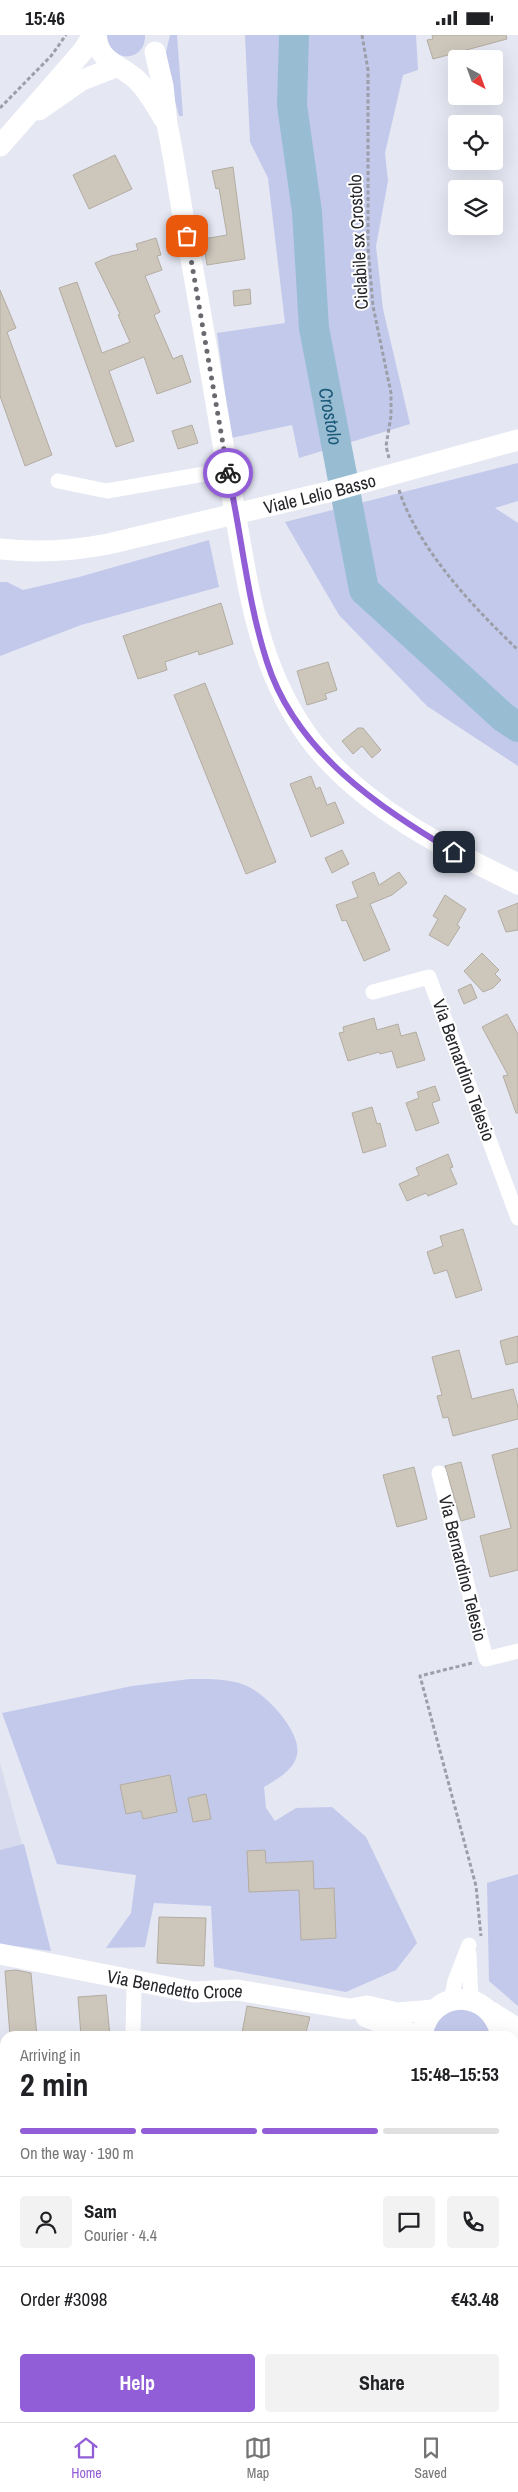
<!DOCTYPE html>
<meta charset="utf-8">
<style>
:root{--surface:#fff;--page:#f2f2f2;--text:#202124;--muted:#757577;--line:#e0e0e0;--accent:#925ed7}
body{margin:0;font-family:"Archivo Narrow",sans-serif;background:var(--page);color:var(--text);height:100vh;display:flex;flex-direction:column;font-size:19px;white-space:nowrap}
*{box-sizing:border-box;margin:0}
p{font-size:16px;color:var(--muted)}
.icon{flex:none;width:28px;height:28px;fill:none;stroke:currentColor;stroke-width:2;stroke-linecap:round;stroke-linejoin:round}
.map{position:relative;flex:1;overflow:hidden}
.side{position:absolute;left:0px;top:1996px;width:519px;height:391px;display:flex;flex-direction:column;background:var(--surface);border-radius:15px 15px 0 0;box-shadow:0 5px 20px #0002}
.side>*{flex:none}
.needle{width:32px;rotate:139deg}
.fabs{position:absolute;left:448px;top:15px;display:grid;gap:10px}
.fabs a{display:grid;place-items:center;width:55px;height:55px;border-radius:5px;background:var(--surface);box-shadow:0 5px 20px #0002;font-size:25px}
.pin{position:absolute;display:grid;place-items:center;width:42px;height:42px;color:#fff;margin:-21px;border-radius:10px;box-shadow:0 2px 8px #0006}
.courier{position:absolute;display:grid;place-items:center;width:50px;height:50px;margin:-25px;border:4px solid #925ed7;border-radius:50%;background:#fff;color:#222;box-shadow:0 1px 6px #0007}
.summary em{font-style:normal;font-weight:800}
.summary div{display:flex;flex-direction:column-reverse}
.summary{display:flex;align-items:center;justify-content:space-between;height:85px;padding:0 20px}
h1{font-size:32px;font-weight:800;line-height:38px}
.bar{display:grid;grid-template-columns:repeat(4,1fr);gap:8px 5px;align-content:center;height:60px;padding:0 20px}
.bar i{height:6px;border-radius:4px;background:var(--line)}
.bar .selected{background:var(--accent)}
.bar p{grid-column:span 4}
.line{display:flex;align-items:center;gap:12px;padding:0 20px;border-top:1px solid var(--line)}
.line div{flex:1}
.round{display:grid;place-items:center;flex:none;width:52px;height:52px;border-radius:5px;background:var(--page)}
.cta{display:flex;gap:10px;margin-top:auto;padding:10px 20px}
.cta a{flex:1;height:58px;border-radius:5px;background:var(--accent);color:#fff;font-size:20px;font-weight:800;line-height:58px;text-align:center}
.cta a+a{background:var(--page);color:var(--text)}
.status{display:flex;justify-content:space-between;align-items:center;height:35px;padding:0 25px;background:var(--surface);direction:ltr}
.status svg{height:14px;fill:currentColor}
.tabs{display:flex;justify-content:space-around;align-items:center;height:70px;border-top:1px solid var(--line);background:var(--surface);font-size:14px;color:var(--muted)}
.tabs a{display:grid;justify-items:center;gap:2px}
.tabs .selected{color:var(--accent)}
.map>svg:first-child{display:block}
</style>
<div class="status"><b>15:46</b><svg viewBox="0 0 49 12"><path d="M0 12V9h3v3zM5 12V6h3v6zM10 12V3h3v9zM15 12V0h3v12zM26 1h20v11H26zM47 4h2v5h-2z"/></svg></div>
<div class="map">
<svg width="518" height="2387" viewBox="0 0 518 2387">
<rect width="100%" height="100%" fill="#e5e7f3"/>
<!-- built -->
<g fill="#d8dbee">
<path d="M0 1728 51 1916 0 1909Z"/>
<path d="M518 2030V2387H278L277 2383 514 2382V2031Z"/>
</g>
<!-- green -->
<g fill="#c3c9eb">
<path d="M107 0H145C146 28 108 29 107 0Z"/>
<path d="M170 0H177L183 81H179L164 26Z"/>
<path d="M245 0H416L418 35 403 40 385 118 388 146 376 211 383 274 410 389 299 423 292 390 231 403 217 298 285 288 268 143 250 107Z"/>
<path d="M518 428V466L495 473 518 488V731L427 671 339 580 285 487Z"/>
<path d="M209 505 219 552 81 590 0 621V547H7L23 555 79 542Z"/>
<path d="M190 1644C210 1644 233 1643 251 1653 269 1663 302 1698 297 1720 294 1735 276 1745 264 1752L266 1773 275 1786 296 1773 332 1772 366 1802 417 1908 396 1935 346 1957 214 1932 211 1871 154 1868 145 1912 106 1913 131 1878 136 1840 57 1829 2 1678 132 1651Z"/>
<path d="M24 1809 51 1916 0 1909V1815Z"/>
<path d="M518 1839V1971L489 1946 487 1848Z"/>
<path d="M462 1973 481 1979 493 2001H432C437 1984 444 1977 462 1973Z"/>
</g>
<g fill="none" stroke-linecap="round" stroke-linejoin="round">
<!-- river -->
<path stroke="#98bdd3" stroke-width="30" id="s1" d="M294 0 292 70 307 177 314 293 364 555 503 682 518 692"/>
</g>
<!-- building -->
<g fill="#cdc6bb" stroke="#b3aca2">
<path d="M432 0H506L507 4 433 24 427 5 433 4Z"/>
<path d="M115 120 132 154 89 174 73 140Z"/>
<path d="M233 132 245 224 207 230 203 204 227 200 219 153 216 154 212 136Z"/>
<path d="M156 203 161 220 157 221 162 235 145 241 160 277 154 280 173 324 182 320 191 347 157 359 144 322 109 336 134 406 116 412 59 253 77 247 102 318 130 307 118 280 120 279 95 228 111 221 138 215 136 209Z"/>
<path d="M250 254 251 269 234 271 233 256Z"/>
<path d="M0 255 16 293 7 297 52 420 25 431 0 361Z"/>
<path d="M192 390 198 408 178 414 172 396Z"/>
<path d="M221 568 233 609 199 620 198 616 165 627 167 635 138 644 123 601Z"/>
<path d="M328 627 337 655 325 659 327 664 307 670 297 636Z"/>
<path d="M205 648 276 827 246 839 174 660Z"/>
<path d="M358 693H363L381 715 372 723 362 711 353 719 342 706Z"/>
<path d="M311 741 316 754 320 752 327 770 335 767 344 788 311 802 290 749Z"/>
<path d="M342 815 349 829 332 838 325 823Z"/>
<path d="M374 837 379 850 399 837 407 848 392 860 370 869 390 915 364 926 346 885 342 886 336 870 358 862 352 847Z"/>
<path d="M445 860 466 874 457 890 460 892 448 911 429 900 438 884 433 881Z"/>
<path d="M518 868V895L506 897 498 876Z"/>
<path d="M482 918 499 935 495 939 501 945 493 953 483 957 464 936Z"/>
<path d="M471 949 477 963 464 969 458 955Z"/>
<path d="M507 979 518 999V1078H516L503 1041 508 1040 482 992Z"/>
<path d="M374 983 377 995 398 989 401 1001 416 997 425 1025 397 1033 392 1016 380 1019 379 1017 348 1026 339 998 344 997 343 992Z"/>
<path d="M435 1051 440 1065 432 1068 439 1088 416 1096 406 1068 419 1063 417 1057Z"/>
<path d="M372 1072 377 1089 380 1088 386 1111 363 1118 352 1078Z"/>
<path d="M448 1119 453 1132 450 1133 457 1149 428 1161 426 1158 407 1166 399 1149 419 1140 416 1133Z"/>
<path d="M463 1194 482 1255 456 1263 447 1235 434 1239 427 1217 443 1211 440 1201Z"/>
<path d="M518 1301V1327L506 1330 500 1306Z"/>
<path d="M459 1315 472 1364 513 1354 518 1372V1384L453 1401 448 1382 443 1383 437 1361 442 1360 432 1322Z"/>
<path d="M518 1413V1535L490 1542 480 1501 511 1493 492 1420Z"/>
<path d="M461 1427 475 1482 461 1486 445 1431Z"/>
<path d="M414 1432 427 1484 397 1492 383 1440Z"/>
<path d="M170 1740 177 1777 143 1784 141 1776 126 1779 120 1750Z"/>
<path d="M206 1759 211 1784 193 1787 188 1763Z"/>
<path d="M265 1815 266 1828 313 1826 314 1854 334 1853 336 1903 301 1905 299 1855 249 1857 247 1816Z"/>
<path d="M159 1882 206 1883 204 1931 157 1928Z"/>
<path d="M16 1935 31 1938 37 2001H10L5 1936Z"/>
<path d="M106 1960 110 2001H81L78 1962Z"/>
<path d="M247 1971 310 1982 305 2001H260L242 1998Z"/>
</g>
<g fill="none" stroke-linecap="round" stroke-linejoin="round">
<!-- path -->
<g stroke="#9d9fa8" stroke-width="3" stroke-dasharray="4 2.5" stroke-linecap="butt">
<path d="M362 0 368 35V213L373 271 391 358V381L386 411 389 423"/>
<path d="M0 73 51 21 66 0"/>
<path d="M399 455C418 514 474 573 518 615"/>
<path d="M472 1628 420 1641 476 1851 481 1901"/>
<path d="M514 2079 518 2089"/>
</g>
<!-- lane -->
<g stroke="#fff" stroke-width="8">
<path d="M514 2105 518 2115"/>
<path d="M337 2382V2387"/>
</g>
<!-- street -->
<g stroke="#fff" stroke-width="15">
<path d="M58 446 107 456 227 435"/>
<path d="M373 957 429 942 518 1183"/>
<path d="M439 1438 486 1624 518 1616"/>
<path d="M469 1919 471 1965"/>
<path d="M451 1965 455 1946 469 1910"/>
<path d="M133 2001 134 1951 138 1945"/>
<path d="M0 2302 5 2301"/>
<path d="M270 2382 272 2387"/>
</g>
<!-- secondary -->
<g stroke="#fff" stroke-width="21">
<path d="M96 0C98 28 121 29 138 46 149 57 156 71 164 84"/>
<path d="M155 17 163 51 167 89C174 121 178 153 184 186 201 275 215 365 231 455 248 546 255 633 313 708 364 773 445 813 518 849"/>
<path d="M39 75 82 45 116 32"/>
<path d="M0 111 83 16 93 0"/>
<path id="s2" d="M0 514C36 518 72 516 108 509L328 457 518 405"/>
<path id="s3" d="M0 1919 193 1957 237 1955 350 1974 367 1971 397 1978 434 1975"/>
<path d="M491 1977 518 1994"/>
<path d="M366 1982 418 2001"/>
<path d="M422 2001C429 1952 492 1952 501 2001"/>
<path d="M514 2014 518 2013"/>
</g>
</g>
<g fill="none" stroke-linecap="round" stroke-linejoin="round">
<!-- done -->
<path stroke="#686a70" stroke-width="5" stroke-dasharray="0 9" d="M187 201 228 438"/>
<!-- route -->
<path stroke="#925ed7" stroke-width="6" d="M228 438C242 501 247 565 267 627 296 717 377 771 454 817"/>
</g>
<g text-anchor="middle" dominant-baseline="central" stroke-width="4" stroke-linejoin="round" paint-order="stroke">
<!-- street labels -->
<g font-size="18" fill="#25262a" stroke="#fff">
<text transform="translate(358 207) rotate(-93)">Ciclabile sx Crostolo</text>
<text stroke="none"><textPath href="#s2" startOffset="326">Viale Lelio Basso</textPath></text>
<text transform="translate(464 1035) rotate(70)">Via Bernardino Telesio</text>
<text transform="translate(463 1533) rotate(76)">Via Bernardino Telesio</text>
<text stroke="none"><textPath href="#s3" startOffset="178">Via Benedetto Croce</textPath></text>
</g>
<!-- water labels -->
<g font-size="19" font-style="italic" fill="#1b5979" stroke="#fff">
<text stroke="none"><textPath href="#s1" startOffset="384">Crostolo</textPath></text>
</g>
</g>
</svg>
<div class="fabs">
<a><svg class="needle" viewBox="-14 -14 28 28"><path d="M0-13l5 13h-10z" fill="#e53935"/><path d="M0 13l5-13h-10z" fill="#757577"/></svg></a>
<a><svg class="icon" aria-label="locate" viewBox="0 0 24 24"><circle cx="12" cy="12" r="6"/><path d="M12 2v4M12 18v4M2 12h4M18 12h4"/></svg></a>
<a><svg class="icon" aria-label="layers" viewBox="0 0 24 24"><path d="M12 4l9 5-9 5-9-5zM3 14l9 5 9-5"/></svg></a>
</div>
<div class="pin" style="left:187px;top:201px;background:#ea580c"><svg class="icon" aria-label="bag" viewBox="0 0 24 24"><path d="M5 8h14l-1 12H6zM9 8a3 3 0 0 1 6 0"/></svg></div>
<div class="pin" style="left:454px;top:817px;background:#1f2937"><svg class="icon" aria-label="home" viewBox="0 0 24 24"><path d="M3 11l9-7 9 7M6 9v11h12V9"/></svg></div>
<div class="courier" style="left:228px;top:438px"><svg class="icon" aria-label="bike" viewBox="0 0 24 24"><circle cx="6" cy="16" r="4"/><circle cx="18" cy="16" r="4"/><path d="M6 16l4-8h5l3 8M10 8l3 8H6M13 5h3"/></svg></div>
<section class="side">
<div class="summary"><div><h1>2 min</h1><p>Arriving in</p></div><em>15:48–15:53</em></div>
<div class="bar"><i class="selected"></i><i class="selected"></i><i class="selected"></i><i></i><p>On the way · 190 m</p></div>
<div class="line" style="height:90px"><a class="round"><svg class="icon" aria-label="person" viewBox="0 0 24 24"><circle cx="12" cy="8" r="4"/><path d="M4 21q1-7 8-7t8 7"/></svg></a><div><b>Sam</b><p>Courier · 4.4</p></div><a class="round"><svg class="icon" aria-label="chat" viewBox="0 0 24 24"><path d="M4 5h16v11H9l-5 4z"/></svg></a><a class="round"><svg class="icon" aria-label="phone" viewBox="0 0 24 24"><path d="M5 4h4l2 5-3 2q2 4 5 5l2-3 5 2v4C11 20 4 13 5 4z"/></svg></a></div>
<div class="line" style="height:65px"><div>Order #3098</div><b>€43.48</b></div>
<div class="cta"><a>Help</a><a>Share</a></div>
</section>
</div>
<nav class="tabs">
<a class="selected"><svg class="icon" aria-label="home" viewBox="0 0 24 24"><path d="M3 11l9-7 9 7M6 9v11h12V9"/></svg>Home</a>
<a><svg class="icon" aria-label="map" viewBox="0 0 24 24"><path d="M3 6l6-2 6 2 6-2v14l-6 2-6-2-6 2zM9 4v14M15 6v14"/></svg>Map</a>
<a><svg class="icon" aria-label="saved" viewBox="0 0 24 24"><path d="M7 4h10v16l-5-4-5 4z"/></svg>Saved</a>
</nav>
